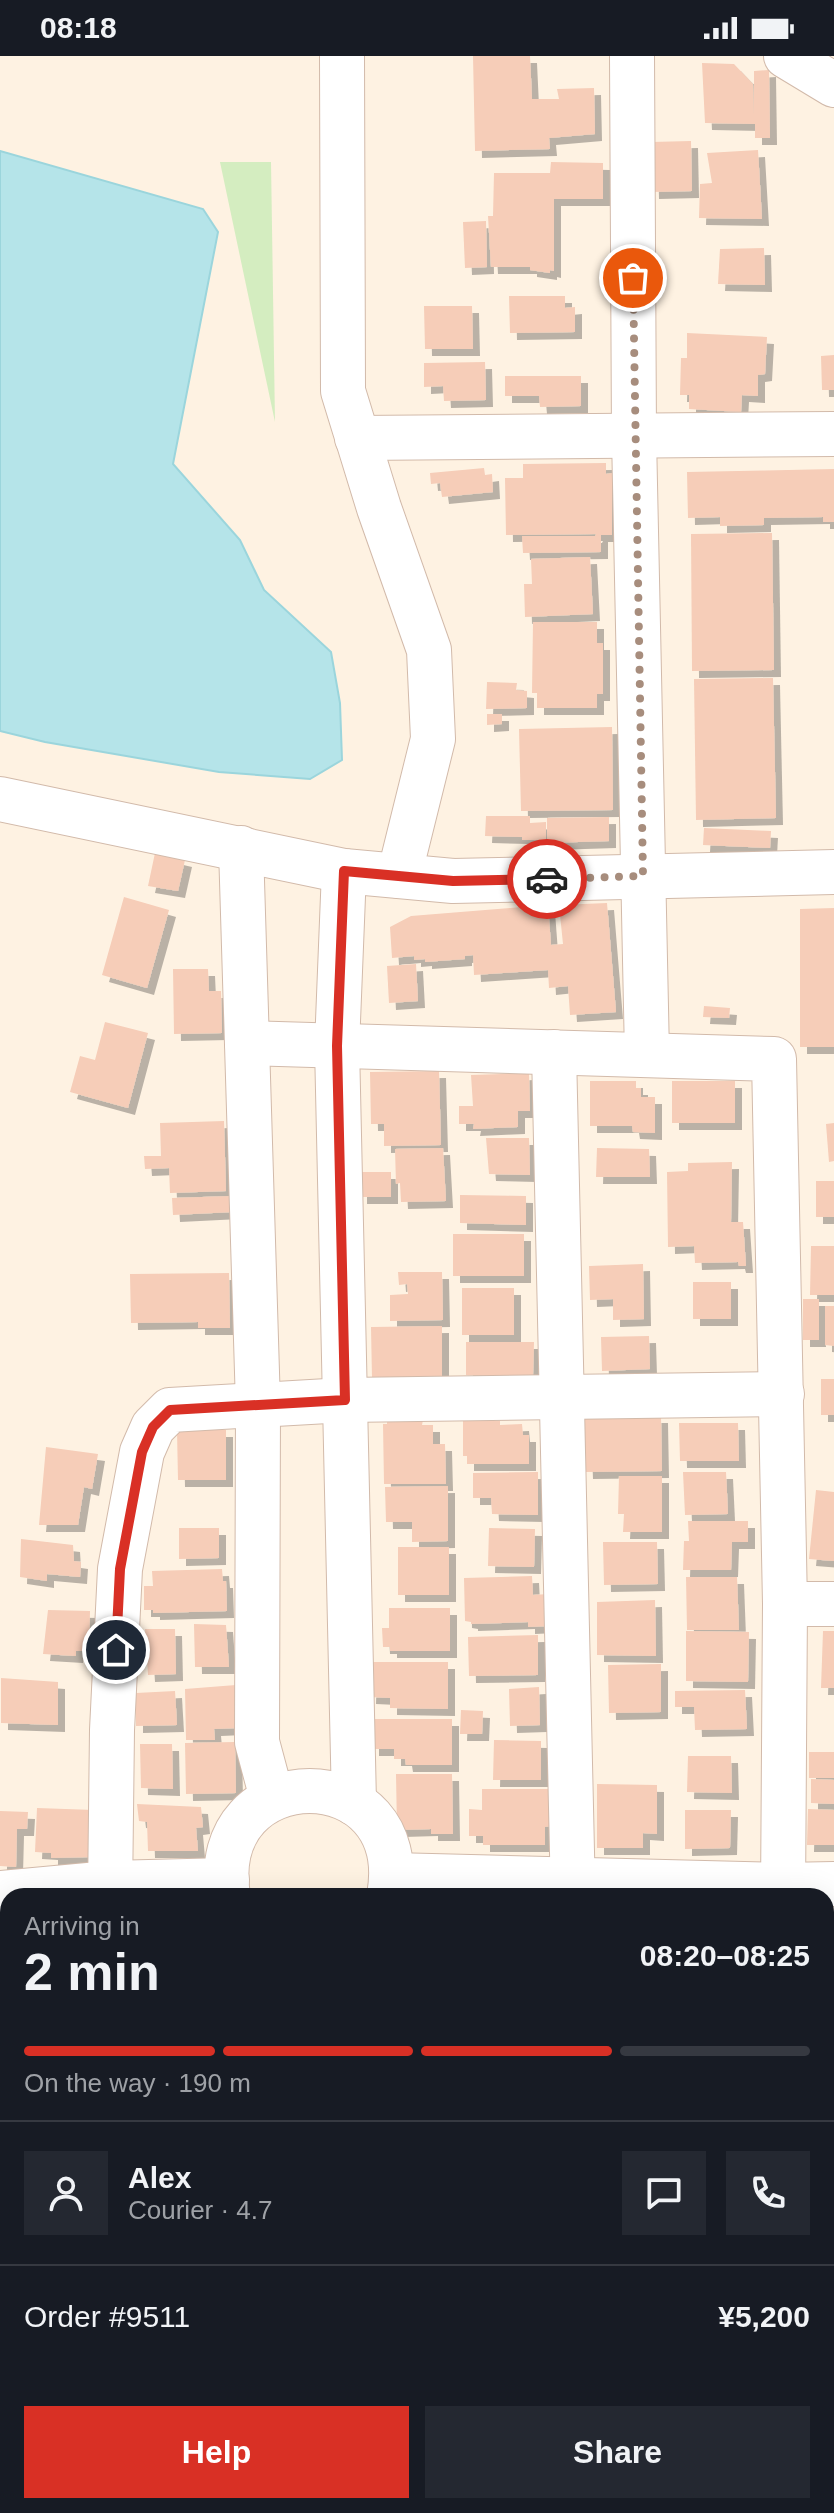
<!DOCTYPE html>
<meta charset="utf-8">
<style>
:root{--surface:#171b24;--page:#242831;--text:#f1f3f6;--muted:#9ea1a6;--line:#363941;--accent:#d93025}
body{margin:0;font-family:Arial,sans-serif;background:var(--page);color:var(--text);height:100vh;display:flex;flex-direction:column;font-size:30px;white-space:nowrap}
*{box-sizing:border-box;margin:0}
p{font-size:26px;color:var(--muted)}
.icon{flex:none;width:44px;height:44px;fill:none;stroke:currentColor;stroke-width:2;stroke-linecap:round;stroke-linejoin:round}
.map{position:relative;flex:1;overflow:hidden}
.side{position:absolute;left:0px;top:1832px;width:834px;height:626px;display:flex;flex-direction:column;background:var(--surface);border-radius:24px 24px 0 0;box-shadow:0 8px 32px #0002}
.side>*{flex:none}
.pin{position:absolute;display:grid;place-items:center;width:68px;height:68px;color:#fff;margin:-34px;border:4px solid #fff;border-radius:50%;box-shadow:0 2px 8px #0007}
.courier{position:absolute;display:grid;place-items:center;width:80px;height:80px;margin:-40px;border:6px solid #d93025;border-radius:50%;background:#fff;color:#222;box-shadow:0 2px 10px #0007}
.head em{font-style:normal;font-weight:600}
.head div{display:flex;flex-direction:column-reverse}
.head{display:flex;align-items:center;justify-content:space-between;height:136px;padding:0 24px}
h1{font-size:52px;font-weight:600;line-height:60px}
.bar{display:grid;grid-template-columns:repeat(4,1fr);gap:12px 8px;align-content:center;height:96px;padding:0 24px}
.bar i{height:10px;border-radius:6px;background:var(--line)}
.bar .selected{background:var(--accent)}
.bar p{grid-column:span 4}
.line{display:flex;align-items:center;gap:20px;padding:0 24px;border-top:2px solid var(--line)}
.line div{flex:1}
.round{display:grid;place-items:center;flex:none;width:84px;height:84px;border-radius:0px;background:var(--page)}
.cta{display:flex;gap:16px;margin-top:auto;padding:16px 24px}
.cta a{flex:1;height:92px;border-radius:0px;background:var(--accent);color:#fff;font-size:32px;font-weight:600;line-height:92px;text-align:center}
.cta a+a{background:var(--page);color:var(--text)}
.status{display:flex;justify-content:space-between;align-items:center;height:56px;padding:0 40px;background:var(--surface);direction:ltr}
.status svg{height:22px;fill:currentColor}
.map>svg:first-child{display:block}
</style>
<div class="status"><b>08:18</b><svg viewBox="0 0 49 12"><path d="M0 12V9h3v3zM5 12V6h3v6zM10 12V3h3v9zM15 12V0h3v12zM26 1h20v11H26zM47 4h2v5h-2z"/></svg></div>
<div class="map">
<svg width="834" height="2457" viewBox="0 0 834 2457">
<defs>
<filter id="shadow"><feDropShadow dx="7" dy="7" stdDeviation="0" flood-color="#0004"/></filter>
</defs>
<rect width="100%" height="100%" fill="#fef2e2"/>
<!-- green -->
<path fill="#d4edc0" d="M220 106H271L275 366Z"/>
<!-- water -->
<path fill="#b5e4e9" stroke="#9bd5dc" stroke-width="2" d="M0 95 203 153 218 176 173 408 240 484 264 534 331 596 340 647 342 704 310 723 219 716 45 686 0 675Z"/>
<!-- building -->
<g fill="#f6cdb8" filter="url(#shadow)">
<path d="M473 0H530L532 43H559L557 33 594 32 595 78 549 82 550 93 475 95Z"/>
<path d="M702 7 734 8 753 28 754 59V15L769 14 770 82H755V68L705 67Z"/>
<path d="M691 85 692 135 652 136 651 86Z"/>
<path d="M758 94 762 163 699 162 700 128 712 127 707 97Z"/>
<path d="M551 106 603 107V143H554V215L550 214V217L530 214V211H491L488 160H493L494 117H550Z"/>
<path d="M486 165 487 211 465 212 463 166Z"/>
<path d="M764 192 765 229 718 228 720 193Z"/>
<path d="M509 240H565V252L575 251V276L510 277Z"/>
<path d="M424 250H472L473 293H425Z"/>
<path d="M687 277 767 281 765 318 758 319V340L742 339 741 356 689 353V339H680L681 302H687Z"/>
<path d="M834 299V334H822L821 300Z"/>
<path d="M485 306 486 344 444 345 443 330 424 331V307Z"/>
<path d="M505 320H581V350L540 351 539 340H505Z"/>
<path d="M606 407V418L612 417V479H601V496L523 497 522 480H595L596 478 506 479 505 422H523V408Z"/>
<path d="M484 412 485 419 492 418 493 436 442 441 440 427 431 428 430 417Z"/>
<path d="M834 413V466H823V461L764 462V469L720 470V461L688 462 687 416Z"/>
<path d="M772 477 774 614 692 615 691 478Z"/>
<path d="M590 501 593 558 525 561 524 528H532L531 503Z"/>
<path d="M533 566H597V587H603V638H597V652H537V637H532Z"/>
<path d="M773 622 776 762 696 764 694 623Z"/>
<path d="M487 626 517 627 516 634 527 635V652L486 653Z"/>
<path d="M487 658H502V668L487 669Z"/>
<path d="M612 671 613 754 521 755 519 673Z"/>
<path d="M486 760H530V767L546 766V784H522V781L485 780Z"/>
<path d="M609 761V785L547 787V762Z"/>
<path d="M704 772 771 775 770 792 703 789Z"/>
<path d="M155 797 185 804 178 835 148 830Z"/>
<path d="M124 841 169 854 147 932 102 919Z"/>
<path d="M607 847 616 956 570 959 568 930 549 932 548 914 474 919 473 899 465 900V903L425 906V903L414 904V900L392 902 390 871 411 860 548 849 551 889 563 888 559 849Z"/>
<path d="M834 852V991H800V853Z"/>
<path d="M416 908 418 945 389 947 387 910Z"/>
<path d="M173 913H208L209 935H221L222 977 174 978Z"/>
<path d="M704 950 730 952 729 962 703 961Z"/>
<path d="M105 966 148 977 128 1052 70 1036 80 1000 95 1004Z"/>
<path d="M439 1015 441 1089 384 1090V1068H371L370 1016Z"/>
<path d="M529 1017 530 1055H518V1071L473 1073 474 1068H459V1050H473L471 1019Z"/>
<path d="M590 1025H636V1032H641V1041H655V1077L633 1076 632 1070H590Z"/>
<rect x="672" y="1025" width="63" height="42"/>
<path d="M224 1065 226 1135 170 1137 169 1112 145 1113 144 1100H161L160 1067Z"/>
<path d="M834 1067V1105L829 1106 826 1068Z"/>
<path d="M486 1082H529L530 1119 489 1118Z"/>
<path d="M443 1092 446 1145 401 1146 400 1127 396 1128 395 1093Z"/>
<path d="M597 1092 649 1093 650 1121H596Z"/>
<path d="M732 1106 731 1166H743L746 1210H739L738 1206 695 1207 694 1190 668 1191 667 1116 688 1115V1107Z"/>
<rect x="360" y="1116" width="31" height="25"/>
<rect x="816" y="1125" width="18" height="36"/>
<path d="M460 1139 526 1140V1169L460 1167Z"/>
<path d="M233 1140V1156L173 1159 172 1142Z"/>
<rect x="453" y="1178" width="71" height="42"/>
<path d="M811 1190H834V1239H810Z"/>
<path d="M643 1208 644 1263 613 1264V1243L590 1244 589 1210Z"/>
<path d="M398 1216H442L443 1264 390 1265V1239L408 1238 407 1228 399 1229Z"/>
<path d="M229 1217 230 1272H198V1266L131 1267 130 1218Z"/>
<rect x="693" y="1226" width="38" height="37"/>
<rect x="462" y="1232" width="52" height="47"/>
<rect x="803" y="1243" width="16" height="41"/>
<path d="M825 1250H834V1290L825 1289Z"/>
<path d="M442 1270V1322L372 1323 371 1271Z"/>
<path d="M649 1280 650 1313 602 1315 601 1281Z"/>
<path d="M466 1286H534L533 1320 466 1319Z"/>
<rect x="821" y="1323" width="13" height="36"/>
<path d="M594 1360H661L662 1415 586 1416 584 1363H595Z"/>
<path d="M387 1364H423L422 1369H433V1388H445L446 1428H384L383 1368H387Z"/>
<path d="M463 1365H500V1369L522 1368 523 1379H529V1408H467V1400H463Z"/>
<path d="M679 1367H738L739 1405H680Z"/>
<path d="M177 1374H226V1424H178Z"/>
<path d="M46 1391 98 1398 92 1433 84 1431 78 1469H39Z"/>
<path d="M538 1416V1459L492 1458 491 1442H473V1417Z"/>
<path d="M683 1416H726L728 1458 685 1459Z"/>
<path d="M619 1420H662V1476H623L624 1458H618Z"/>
<path d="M448 1430V1485L412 1486V1466H386L385 1431Z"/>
<path d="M816 1434 834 1436V1505L809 1503Z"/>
<path d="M688 1465H748V1486H732L731 1514H683L684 1485H689Z"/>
<path d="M179 1472H219V1502L179 1503Z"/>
<path d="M489 1472 535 1473 534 1511 488 1510Z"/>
<path d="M21 1483 73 1489 74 1505 81 1506 80 1521 47 1518V1525L20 1521Z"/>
<path d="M603 1486H657L658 1528 604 1529Z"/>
<rect x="398" y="1491" width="51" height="48"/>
<path d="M222 1513 223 1525H226L227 1555 153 1557V1554H144V1530H153L152 1515Z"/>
<path d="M532 1520 533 1539 548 1538 549 1570 528 1571V1566L471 1568V1566L465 1565 464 1522Z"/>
<path d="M686 1521H737L739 1574H687Z"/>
<path d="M655 1544 656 1600 597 1599V1546Z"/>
<path d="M389 1552H450V1595H390V1591H383L382 1572H389Z"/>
<path d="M48 1554 90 1555 89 1595H76V1600L43 1598Z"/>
<path d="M194 1568 226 1569 229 1611H195Z"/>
<path d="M145 1573H175L176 1618 148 1619Z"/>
<path d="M686 1575 749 1576 748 1626 686 1625Z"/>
<path d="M823 1575H834V1632H821Z"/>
<path d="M538 1579V1619L469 1620 468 1581Z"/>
<path d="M370 1606H448V1653L390 1652V1642L369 1641Z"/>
<path d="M661 1608V1656L609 1657 608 1609Z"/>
<path d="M1 1622 58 1626V1669L1 1667Z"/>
<path d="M236 1629 237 1672 214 1673 215 1684H186L185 1633Z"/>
<path d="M539 1631 540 1669 510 1670 509 1633Z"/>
<path d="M745 1634 747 1673 695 1674 694 1651H675V1635Z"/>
<path d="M175 1635 177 1669 136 1670V1637Z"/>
<path d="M461 1654 483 1655 482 1678H460Z"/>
<path d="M372 1663H452V1709H406L405 1703H394V1693H372Z"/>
<path d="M494 1684 541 1685V1724H493Z"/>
<path d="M235 1686 236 1737 186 1738 185 1687Z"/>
<path d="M140 1688H172L173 1733 141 1732Z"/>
<rect x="809" y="1696" width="25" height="26"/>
<path d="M688 1700H731L732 1737 687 1736Z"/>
<path d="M396 1718H452L453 1778H431V1773L397 1774Z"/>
<path d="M811 1723 834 1724V1748L811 1747Z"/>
<path d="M597 1728 657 1729V1778L643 1777V1792H597Z"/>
<path d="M482 1733H550L551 1770 545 1771V1789H483V1780H469V1753L482 1754Z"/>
<path d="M137 1748 201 1751 203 1771 196 1772 198 1795H148L147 1766 139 1765Z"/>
<path d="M37 1752 94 1754 92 1801 51 1802V1797L35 1796Z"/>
<path d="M808 1753 834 1754V1789H807Z"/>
<path d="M685 1754H731L730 1792 685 1793Z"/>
<path d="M0 1755 28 1756 27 1773H17L16 1811 0 1810Z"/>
<path d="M1 1855H8V1910H0Z"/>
<rect x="0" y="1913" width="8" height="58"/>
<rect x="826" y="1915" width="8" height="39"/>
<path d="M826 1966 833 1967 831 2004H826Z"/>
<path d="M5 1979H8V2034H3Z"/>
<path d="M0 2043H8V2091H3L4 2070H0Z"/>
<path d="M831 2086H834V2131L827 2130Z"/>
<path d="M4 2111H8V2159H5L4 2154H0V2117H3Z"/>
<path d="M828 2144H834V2185H826Z"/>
<path d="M5 2184 8 2185V2233H3Z"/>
<path d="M0 2253 8 2254V2309H0Z"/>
<path d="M826 2284 834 2285V2328H826Z"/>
<rect x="0" y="2327" width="8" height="47"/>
<path d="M153 2450H214L213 2457H153Z"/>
<path d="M383 2450H432L431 2457H383Z"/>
<rect x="466" y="2450" width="54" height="7"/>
<path d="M587 2450 641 2453V2457H587Z"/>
<path d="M662 2450H741L740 2457H661Z"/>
</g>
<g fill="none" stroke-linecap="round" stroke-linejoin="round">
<defs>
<g id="street">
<path d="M342 0 343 335 379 452 429 594 433 683 399 820"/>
<path d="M632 0 634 380 647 999"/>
<path d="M786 0 834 29"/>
<path d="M357 382 834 378"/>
<path d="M0 743 344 815 453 825 834 816"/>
<path d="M241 792 258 1349 257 1686 272 1742"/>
<path d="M344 815 337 990 354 1747"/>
<path d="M247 987 774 1003 785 1548 783 1840"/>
<path d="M554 996 573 1840"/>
<path d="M785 1548H834"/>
<path d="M392 1819 783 1829 834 1828"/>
<path d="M0 1837 110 1827 227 1824"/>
<path d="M110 1840 112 1674 120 1513 142 1396 153 1371 170 1354 345 1344 782 1338"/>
<path d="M228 1840C206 1700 414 1700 389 1840"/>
<path d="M826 2263H834"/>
<path d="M86 2457 87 2450"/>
<path d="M239 2457 240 2450"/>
<path d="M329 2457V2450"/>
<path d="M544 2457V2450"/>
<path d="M769 2457V2450"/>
</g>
</defs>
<!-- street casing -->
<use href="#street" stroke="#d2baaa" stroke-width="46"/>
<!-- street -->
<use href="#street" stroke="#fff" stroke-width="44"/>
</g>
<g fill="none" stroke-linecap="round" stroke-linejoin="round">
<!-- done -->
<path stroke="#a78d7d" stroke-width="8" stroke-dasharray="0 14.4" d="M547 823 643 820 633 222"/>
<!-- route -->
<path stroke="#d93025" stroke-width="10" d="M116 1594 120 1513 142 1396 153 1371 170 1354 345 1344 337 990 344 815 453 825 547 823"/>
</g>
</svg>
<div class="pin" style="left:633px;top:222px;background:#ea580c"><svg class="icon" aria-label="bag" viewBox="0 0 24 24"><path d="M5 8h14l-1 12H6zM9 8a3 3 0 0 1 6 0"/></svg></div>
<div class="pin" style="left:116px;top:1594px;background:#1f2937"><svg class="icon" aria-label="home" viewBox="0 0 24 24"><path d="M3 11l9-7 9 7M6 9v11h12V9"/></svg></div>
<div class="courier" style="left:547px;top:823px"><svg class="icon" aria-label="car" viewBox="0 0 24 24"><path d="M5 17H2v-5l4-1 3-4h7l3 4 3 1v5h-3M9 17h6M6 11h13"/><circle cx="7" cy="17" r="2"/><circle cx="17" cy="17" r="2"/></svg></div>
<section class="side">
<div class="head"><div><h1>2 min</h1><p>Arriving in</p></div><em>08:20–08:25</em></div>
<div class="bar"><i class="selected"></i><i class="selected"></i><i class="selected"></i><i></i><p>On the way · 190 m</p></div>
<div class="line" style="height:144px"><a class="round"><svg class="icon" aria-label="person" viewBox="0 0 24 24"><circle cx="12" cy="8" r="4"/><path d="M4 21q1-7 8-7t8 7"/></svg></a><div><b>Alex</b><p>Courier · 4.7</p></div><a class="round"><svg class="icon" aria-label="chat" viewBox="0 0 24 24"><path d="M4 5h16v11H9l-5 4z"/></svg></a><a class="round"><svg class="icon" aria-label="phone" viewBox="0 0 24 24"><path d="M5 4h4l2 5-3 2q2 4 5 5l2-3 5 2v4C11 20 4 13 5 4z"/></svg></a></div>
<div class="line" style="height:104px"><div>Order #9511</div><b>¥5,200</b></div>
<div class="cta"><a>Help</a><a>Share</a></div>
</section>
</div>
